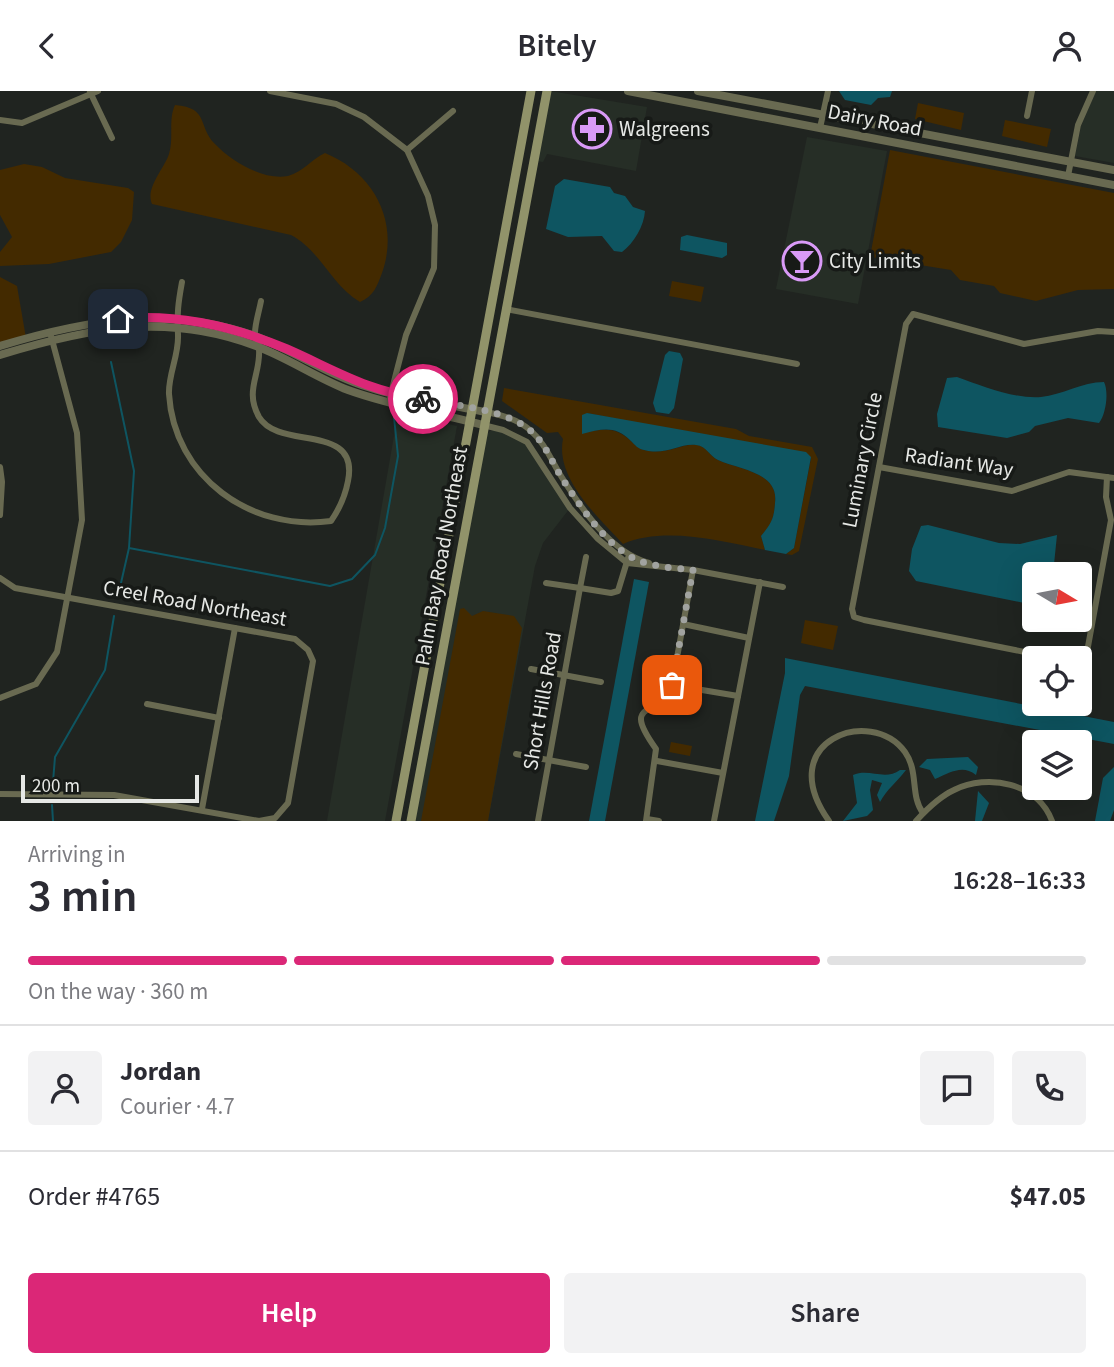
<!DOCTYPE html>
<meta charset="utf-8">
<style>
:root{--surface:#fff;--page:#f2f2f3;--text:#2b2b33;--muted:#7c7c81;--line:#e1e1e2;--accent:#db2777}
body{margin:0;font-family:"Source Sans 3",sans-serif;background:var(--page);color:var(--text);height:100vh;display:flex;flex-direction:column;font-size:26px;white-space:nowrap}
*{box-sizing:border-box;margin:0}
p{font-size:23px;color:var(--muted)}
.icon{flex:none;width:38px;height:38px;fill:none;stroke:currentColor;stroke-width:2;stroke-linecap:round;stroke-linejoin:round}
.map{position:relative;height:730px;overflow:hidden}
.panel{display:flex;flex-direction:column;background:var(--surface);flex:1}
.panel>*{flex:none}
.needle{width:46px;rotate:100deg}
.fabs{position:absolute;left:1022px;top:471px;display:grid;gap:14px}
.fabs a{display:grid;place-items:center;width:70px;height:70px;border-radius:7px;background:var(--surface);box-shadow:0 7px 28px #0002;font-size:35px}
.scale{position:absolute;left:21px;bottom:18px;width:178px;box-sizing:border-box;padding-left:7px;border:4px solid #e6e8e5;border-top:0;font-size:19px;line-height:24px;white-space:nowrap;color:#e6e8e5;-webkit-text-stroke:5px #171a17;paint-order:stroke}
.pin{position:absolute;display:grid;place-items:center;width:60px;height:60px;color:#fff;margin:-30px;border-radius:14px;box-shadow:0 4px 10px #0006}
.courier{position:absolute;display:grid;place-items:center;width:70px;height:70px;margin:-35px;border:5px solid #db2777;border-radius:50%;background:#fff;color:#222;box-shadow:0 2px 9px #0007}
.head em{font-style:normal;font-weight:600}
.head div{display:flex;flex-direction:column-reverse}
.head{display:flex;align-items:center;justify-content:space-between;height:119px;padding:0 28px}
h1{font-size:46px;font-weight:600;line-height:52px}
.bar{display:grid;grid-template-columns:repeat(4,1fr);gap:10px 7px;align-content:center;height:84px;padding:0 28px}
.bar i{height:9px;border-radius:5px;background:var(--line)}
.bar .selected{background:var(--accent)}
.bar p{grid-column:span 4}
.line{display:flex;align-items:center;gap:18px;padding:0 28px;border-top:2px solid var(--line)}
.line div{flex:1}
.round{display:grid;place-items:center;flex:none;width:74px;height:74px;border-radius:7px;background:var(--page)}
.action{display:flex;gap:14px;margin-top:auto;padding:14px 28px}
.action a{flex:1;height:80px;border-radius:7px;background:var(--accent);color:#fff;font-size:28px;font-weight:600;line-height:80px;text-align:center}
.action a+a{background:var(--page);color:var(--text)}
header{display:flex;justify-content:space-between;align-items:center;height:91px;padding:0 28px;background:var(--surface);font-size:32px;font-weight:600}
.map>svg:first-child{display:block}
</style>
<header><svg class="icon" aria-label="back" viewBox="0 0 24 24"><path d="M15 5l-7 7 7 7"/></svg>Bitely<svg class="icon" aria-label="person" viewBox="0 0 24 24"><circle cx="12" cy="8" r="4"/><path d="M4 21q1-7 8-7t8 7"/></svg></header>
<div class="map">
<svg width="1114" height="730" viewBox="0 0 1114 730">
<rect width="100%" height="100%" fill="#202420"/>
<!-- built -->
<g fill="#262e26">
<path d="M550 0 647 16 636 80 547 63 543 71 537 70Z"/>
<path d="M1096 0H1114V72L1075 65 1081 35Z"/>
<path d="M807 46 887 60 858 213 776 198Z"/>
<path d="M398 322 457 335 385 730H327Z"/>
<path d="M503 339 527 351 570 417 543 452 535 475 488 730H415L484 346 490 340Z"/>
</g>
<!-- green -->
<g fill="#432a00">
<path d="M918 12 964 22 961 39 915 28Z"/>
<path d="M175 14C210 17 197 35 215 53 231 70 264 90 288 85 303 81 312 68 325 62 374 82 400 131 382 182 377 195 374 205 360 211 331 194 321 160 291 144L152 113C145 97 164 78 169 63 174 47 168 29 175 14Z"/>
<path d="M1005 29 1051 38 1047 56 1002 45Z"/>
<path d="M890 59 1114 102V198L1078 199 1036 210 1000 202 994 195 960 189 951 179 870 166Z"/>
<path d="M24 73 42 76 65 87 128 97 134 101 132 129 121 151 111 161 49 173 0 175V161L12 146 0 124V79Z"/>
<path d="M0 186 17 195 26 247 0 253Z"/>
<path d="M672 190 704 196 701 211 669 205Z"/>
<path d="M504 297 736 338 749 345 812 356 818 368 799 460 792 464 786 463 794 457 811 367 587 322 582 342C603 338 615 335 631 350 635 354 639 358 644 359 667 365 680 352 697 354 707 355 709 365 718 369 740 379 779 381 775 412 774 428 771 434 761 445L765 459C722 450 664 435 623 453 598 426 555 387 563 348L558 341 547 342 502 310Z"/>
<path d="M464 517 472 525 483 520 514 525 522 537 488 730H421L460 518Z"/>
<path d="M805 529 838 535 833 559 801 552Z"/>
<path d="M671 651 692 655 690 665 669 661Z"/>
</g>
<!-- water -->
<g fill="#0e5561">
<path d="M839 0H892L890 6 878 7 871 14 845 9Z"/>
<path d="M564 88 610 96 614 102 625 105 633 116 645 120C644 135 634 152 622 161L614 160 602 145 568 146 546 138 555 95Z"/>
<path d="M687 144 727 152V164L722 167 680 159 681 146Z"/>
<path d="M669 260 680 262 683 268 674 317 669 323 656 321 653 312 665 264Z"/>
<path d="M957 286C982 295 1014 308 1041 306 1062 304 1082 291 1104 291 1109 301 1106 323 1099 332L1068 327 1035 335 1029 341 1007 347 938 336 937 323 947 287Z"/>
<path d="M587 322 806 361 811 366 794 457 786 463 765 459 761 445C771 433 774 428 775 412 779 381 740 379 718 369 709 365 707 355 696 354 679 352 666 365 644 359 638 358 635 354 631 350 615 334 602 338 582 343V324Z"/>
<path d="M928 434 999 452 1020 453 1057 444 1053 483H1034V514L916 490 909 480 912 458 921 435Z"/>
<path d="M634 488 649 491 605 730H589Z"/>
<path d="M785 567 1114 631V653L805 595 800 604 789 685 774 730H755L785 582Z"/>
<path d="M968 666 978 676 976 684C962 673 950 682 935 688L930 679 919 676 927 668Z"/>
<path d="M1114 676V719L1110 730H1095L1103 687Z"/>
<path d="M900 679H906C897 691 887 698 880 711L877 704 882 692 872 689 870 699 873 719 867 725 843 730 857 712 853 684C869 677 885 690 900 679Z"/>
<path d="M978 700 989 712 982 730H975Z"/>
</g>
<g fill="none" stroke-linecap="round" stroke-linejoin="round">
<!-- stream -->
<g stroke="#0e5561" stroke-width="2">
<path d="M111 271 134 380 129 457 118 505"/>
<path d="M129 457 330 495 352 488 375 464 385 437 398 365 394 326"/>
<path d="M53 691 55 666 105 579 114 525"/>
<path d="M52 714 53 730"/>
</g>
<!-- minor -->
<g stroke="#696a51" stroke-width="6">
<path d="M270 0 336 13 364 26 407 59 428 105 435 134 434 177 406 244 390 306"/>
<path d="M90 1 112 47"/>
<path d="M1027 25 1032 0"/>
<path d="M0 29 22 32 98 0"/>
<path d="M820 37 828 0"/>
<path d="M407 59 453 20"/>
<path d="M1068 85 1078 34 1093 0"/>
<path d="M182 191C178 213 177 222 178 244 179 264 168 284 169 303 174 386 251 441 331 430 340 417 345 406 348 390 360 331 279 360 259 326 244 299 261 284 259 258 259 252 255 248 255 242 255 232 259 221 261 210"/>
<path d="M505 218 797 273"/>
<path d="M485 321C502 324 517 328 530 339 545 352 551 369 561 385 581 417 610 461 649 472"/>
<path d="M483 334 503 339 527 351 570 417 598 448 627 472 693 479 783 496"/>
<path d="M0 376 2 391 0 424"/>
<path d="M879 376 1012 400 1069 381 1114 387"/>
<path d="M0 487 15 497 295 548 308 559 313 570 288 712 275 727 259 730 114 704 0 703"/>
<path d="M546 492 580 497 586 466"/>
<path d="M683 533 749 547"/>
<path d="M1055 567 864 529 854 526 852 518 906 233 913 223 1024 253 1098 240 1114 241"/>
<path d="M1080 571 1087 561 1111 429 1106 406 1107 386"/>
<path d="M531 578 601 591"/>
<path d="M672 594 738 605"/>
<path d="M0 607 36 593 57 561 82 429 77 342 51 245"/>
<path d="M147 613 219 627"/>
<path d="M516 663 586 676"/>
<path d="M657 670 723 682"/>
<path d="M202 718 235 537"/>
<path d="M647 728 659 730"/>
<path d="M538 730 580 497 611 502 618 500 629 464"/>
<path d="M646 730 656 658C621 609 656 628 672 594L693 479"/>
<path d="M714 730 760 491"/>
<path d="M829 730C772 650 871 614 905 661 919 681 910 705 923 722"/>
<path d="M916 730C926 719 941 705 954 699 988 682 1038 692 1052 730"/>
</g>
<!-- tertiary -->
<g stroke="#696a51" stroke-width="8">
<path d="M628 0 1114 94"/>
<path d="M698 0 1114 79"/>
<path d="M0 255C85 229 168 214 255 245 295 260 330 285 371 297 408 309 448 313 485 321"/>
<path d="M0 264C88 237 167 221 256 255 288 267 317 287 348 299 392 315 438 322 483 334"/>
</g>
<!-- secondary -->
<g stroke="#91936a" stroke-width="9">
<path d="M396 730 531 0"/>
<path d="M411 730 547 0"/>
</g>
</g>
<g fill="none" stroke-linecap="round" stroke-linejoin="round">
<!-- done -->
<path stroke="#a1a3a0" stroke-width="7" stroke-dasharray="0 12.6" d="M423 308C456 315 498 317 526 336 543 348 550 367 560 384 578 412 604 453 635 468 653 476 674 477 693 479L672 594"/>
<!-- route -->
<path stroke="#db2777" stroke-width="9" d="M118 228C176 222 233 235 287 258 339 281 365 299 423 308"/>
</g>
<!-- icons -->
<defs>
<symbol id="pharmacy-ring" viewBox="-11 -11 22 22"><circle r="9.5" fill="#171a17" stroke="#d99af7" stroke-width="1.5"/><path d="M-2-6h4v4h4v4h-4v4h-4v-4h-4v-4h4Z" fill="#d99af7"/></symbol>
<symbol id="bar-ring" viewBox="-11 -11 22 22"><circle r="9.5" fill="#171a17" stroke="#d99af7" stroke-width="1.5"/><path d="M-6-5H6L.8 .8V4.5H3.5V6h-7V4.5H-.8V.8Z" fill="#d99af7"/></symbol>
</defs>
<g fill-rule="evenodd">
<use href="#pharmacy-ring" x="570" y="16" width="44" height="44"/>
<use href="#bar-ring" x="780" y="148" width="44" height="44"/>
</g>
<g text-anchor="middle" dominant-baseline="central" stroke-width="7" stroke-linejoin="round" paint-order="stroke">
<!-- street labels -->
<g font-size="21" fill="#e6e8e5" stroke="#171a17">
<text transform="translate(875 29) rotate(11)">Dairy Road</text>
<text transform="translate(862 369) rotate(-79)">Luminary Circle</text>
<text transform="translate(959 371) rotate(8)">Radiant Way</text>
<text transform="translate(441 465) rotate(-80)">Palm Bay Road Northeast</text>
<text transform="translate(195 512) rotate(10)">Creel Road Northeast</text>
<text transform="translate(542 610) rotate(-80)">Short Hills Road</text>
</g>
<!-- poi labels -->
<g font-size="21" fill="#e6e8e5" stroke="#171a17" text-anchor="start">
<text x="619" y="38">Walgreens</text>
<text x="829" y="170">City Limits</text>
</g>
</g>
</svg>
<div class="fabs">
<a><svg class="needle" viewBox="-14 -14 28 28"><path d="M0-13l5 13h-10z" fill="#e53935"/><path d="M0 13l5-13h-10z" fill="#7c7c81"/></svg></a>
<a><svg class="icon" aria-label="locate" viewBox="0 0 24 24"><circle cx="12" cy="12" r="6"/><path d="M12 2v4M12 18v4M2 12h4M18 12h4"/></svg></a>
<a><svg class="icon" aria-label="layers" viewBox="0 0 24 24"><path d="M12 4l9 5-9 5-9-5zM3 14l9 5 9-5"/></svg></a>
</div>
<div class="scale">200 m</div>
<div class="pin" style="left:672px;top:594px;background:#ea580c"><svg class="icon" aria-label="bag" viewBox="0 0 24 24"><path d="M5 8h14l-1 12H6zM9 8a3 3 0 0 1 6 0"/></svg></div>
<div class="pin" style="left:118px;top:228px;background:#1f2937"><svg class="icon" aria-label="home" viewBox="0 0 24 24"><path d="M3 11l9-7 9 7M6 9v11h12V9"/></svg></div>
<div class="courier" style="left:423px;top:308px"><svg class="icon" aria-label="bike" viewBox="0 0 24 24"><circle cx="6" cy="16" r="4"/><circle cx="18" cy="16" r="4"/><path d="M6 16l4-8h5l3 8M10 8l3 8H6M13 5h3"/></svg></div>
</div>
<section class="panel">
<div class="head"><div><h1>3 min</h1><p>Arriving in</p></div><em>16:28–16:33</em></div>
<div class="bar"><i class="selected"></i><i class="selected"></i><i class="selected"></i><i></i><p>On the way · 360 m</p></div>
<div class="line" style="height:126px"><a class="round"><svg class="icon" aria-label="person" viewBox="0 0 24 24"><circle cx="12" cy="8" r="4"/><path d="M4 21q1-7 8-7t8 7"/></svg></a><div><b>Jordan</b><p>Courier · 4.7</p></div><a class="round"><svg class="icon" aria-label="chat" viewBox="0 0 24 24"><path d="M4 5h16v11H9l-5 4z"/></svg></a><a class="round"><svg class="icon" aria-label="phone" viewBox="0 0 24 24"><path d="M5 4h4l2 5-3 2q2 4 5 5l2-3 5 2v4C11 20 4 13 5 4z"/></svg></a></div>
<div class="line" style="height:91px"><div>Order #4765</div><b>$47.05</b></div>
<div class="action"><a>Help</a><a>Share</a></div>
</section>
